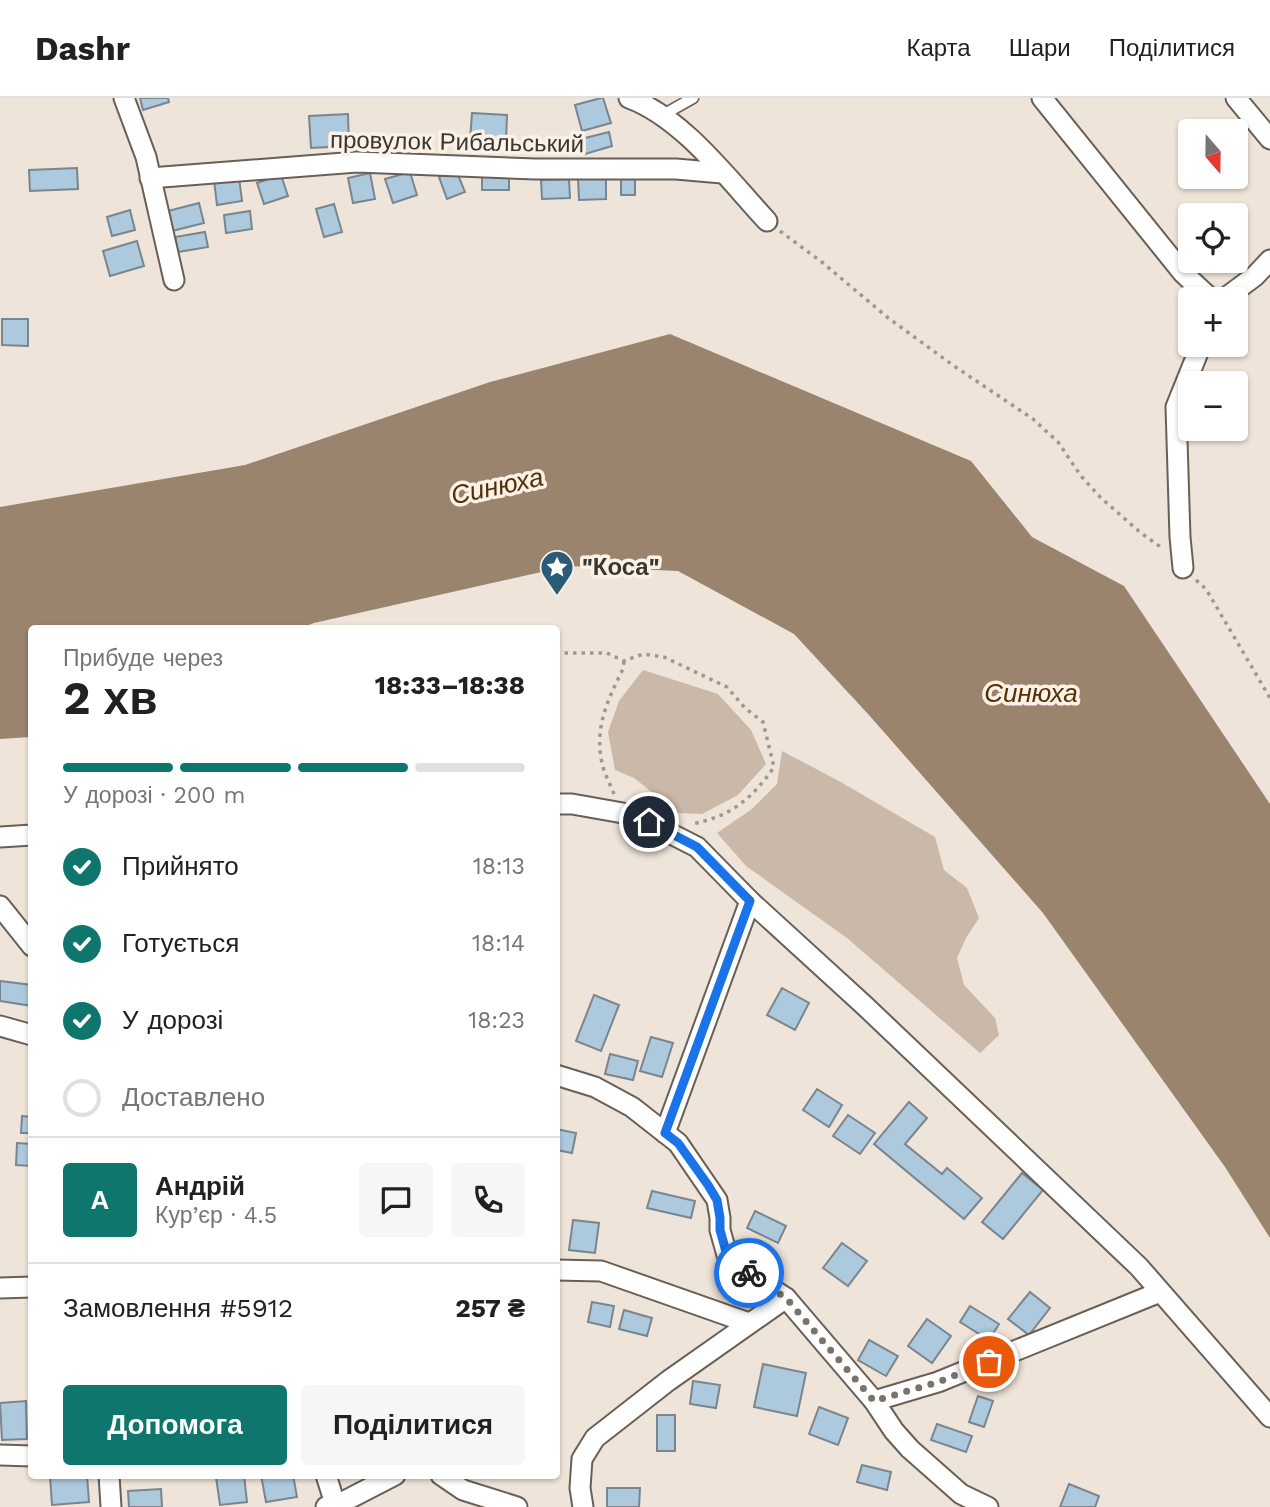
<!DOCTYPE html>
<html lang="uk">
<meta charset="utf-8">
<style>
:root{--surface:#fff;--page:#f6f6f6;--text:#202124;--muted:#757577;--line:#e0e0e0;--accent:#0f766e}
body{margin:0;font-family:"Work Sans",sans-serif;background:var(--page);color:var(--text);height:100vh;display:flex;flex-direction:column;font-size:26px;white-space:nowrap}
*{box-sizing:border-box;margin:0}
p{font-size:23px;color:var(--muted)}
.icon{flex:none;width:38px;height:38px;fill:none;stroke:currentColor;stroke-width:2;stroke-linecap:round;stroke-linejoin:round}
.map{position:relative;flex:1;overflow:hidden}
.panel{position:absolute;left:28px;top:527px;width:532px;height:854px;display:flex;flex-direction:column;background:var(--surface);border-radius:7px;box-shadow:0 2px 5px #0004}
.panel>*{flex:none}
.needle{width:46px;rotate:160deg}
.tools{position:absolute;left:1178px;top:21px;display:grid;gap:14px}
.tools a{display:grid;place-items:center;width:70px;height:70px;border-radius:7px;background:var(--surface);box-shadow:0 2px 5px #0004;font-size:35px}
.pin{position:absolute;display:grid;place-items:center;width:60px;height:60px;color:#fff;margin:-30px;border:4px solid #fff;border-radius:50%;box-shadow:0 2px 7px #0007}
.courier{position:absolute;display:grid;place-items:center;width:70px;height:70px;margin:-35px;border:5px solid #1a73e8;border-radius:50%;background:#fff;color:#222;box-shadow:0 2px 9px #0007}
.head em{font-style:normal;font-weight:700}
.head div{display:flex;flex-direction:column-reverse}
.head{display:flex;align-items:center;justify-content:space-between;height:119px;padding:0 35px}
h1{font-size:46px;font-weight:700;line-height:52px}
.bar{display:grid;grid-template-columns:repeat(4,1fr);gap:10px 7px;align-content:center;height:84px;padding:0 35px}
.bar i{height:9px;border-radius:5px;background:var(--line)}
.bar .selected{background:var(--accent)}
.bar p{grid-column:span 4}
.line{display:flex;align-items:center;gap:18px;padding:0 35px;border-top:2px solid var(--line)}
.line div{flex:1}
.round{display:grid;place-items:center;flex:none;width:74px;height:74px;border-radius:7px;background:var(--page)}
ol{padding:0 35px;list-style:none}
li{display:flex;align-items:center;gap:21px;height:77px}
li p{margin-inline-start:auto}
li .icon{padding:7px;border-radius:50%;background:var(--accent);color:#fff;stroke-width:4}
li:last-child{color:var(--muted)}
li i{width:38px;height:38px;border:4px solid var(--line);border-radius:50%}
.button{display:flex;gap:14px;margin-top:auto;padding:14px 35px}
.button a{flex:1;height:80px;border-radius:7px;background:var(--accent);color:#fff;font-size:28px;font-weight:700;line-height:80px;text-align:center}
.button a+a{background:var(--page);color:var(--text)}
header{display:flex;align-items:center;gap:42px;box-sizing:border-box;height:98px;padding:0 35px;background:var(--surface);border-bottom:2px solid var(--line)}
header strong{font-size:33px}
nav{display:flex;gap:38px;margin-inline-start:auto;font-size:24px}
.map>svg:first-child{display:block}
</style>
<header>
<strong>Dashr</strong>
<nav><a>Карта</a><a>Шари</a><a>Поділитися</a></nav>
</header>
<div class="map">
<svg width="1270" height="1409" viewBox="0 0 1270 1409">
<rect width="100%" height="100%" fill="#efe4d9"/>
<!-- green -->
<g fill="#cab8a8">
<path d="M643 572 718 596 751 632 766 666 738 697 702 716 678 715 634 680 615 672 608 634 619 603Z"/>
<path d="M782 653 839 683 935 739 944 772 967 790 979 820 966 840 957 860 964 887 995 920 999 937 980 955 847 840 746 768 717 735 752 711 777 686Z"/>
</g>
<!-- water -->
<path fill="#9a846e" d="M670 236 971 363 1032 439 1124 488 1270 706V1140L1225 1069 1043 815 868 616 794 536 678 473 568 468 314 525 301 530H32L31 639 0 641V409L245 367 490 284Z"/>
<!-- building -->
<g fill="#acc9dd" stroke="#7a858e" stroke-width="2">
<path d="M140 0H168L169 4 143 12Z"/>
<path d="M601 0H603L611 25 582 33 575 7Z"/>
<path d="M472 15 507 17 506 44 470 42Z"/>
<path d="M348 16 349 48 311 50 309 18Z"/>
<path d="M609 34 612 48 585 56 581 41Z"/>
<path d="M77 70 78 91 30 93 29 72Z"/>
<path d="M456 72 465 94 447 101 439 79Z"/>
<path d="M410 74 417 97 393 105 385 81Z"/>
<path d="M509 74V92H482V75Z"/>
<path d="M370 75 375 101 353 105 348 80Z"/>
<path d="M281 77 288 98 264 106 257 85Z"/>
<path d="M239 79 242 103 217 107 214 82Z"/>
<path d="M606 80V101L579 102 578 81Z"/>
<path d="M569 81 570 100 542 101 541 82Z"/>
<rect x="621" y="81" width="14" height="16"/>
<path d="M199 105 204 125 172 133 168 113Z"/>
<path d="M334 106 342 134 324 139 316 111Z"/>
<path d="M130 112 135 132 112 138 107 119Z"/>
<path d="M250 113 252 131 226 135 224 117Z"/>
<path d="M205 134 208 149 178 154 175 139Z"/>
<path d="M137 143 144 168 110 178 103 153Z"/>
<path d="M2 221H28V248L2 247Z"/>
<path d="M0 883 32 887V908L0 903Z"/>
<path d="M782 890 809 905 795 932 767 917Z"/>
<path d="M594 897 619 907 601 953 576 943Z"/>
<path d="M651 939 673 945 662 979 640 973Z"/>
<path d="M610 956 638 963 633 982 605 976Z"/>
<path d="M817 991 842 1007 829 1029 803 1012Z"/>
<path d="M909 1004 927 1020 905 1046 942 1076 947 1070 982 1100 964 1121 874 1046Z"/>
<path d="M848 1017 875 1035 860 1056 833 1038Z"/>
<path d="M22 1018 32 1019V1035H21Z"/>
<path d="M556 1031 576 1035 572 1055 556 1052Z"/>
<path d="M17 1045 32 1046V1068L16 1067Z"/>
<path d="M1022 1075 1043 1092 1003 1141 982 1124Z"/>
<path d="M652 1093 695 1103 691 1120 647 1110Z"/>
<path d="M755 1113 786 1128 778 1145 747 1130Z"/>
<path d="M573 1122 599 1125 595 1155 569 1152Z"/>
<path d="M842 1145 867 1163 848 1188 823 1170Z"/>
<path d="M1030 1194 1050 1210 1029 1237 1008 1221Z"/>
<path d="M592 1204 614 1208 610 1229 588 1224Z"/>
<path d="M970 1208 999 1226 989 1242 960 1224Z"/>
<path d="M624 1212 652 1220 647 1238 619 1231Z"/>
<path d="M927 1221 951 1238 932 1265 908 1248Z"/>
<path d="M869 1242 898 1258 886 1278 858 1262Z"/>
<path d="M763 1266 806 1275 797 1318 754 1309Z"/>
<path d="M693 1283 720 1287 716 1310 690 1306Z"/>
<path d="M978 1298 993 1303 984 1329 969 1324Z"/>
<path d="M26 1303 27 1341 2 1342 0 1305Z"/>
<path d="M819 1309 848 1320 838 1347 809 1336Z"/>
<rect x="657" y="1317" width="18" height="36"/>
<path d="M937 1326 972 1338 966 1354 931 1342Z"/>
<path d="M862 1367 891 1374 887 1392 857 1384Z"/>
<path d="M87 1377 89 1404 52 1407 50 1378Z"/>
<path d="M232 1377H244L247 1404 220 1407 216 1379Z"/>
<path d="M261 1377H293L297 1399 266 1404Z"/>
<path d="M1069 1386 1099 1398 1095 1409H1060Z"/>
<path d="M607 1390H640L639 1409H607Z"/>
<path d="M161 1391 162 1409H129L128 1393Z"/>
</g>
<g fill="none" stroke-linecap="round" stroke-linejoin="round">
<defs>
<path id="lane" d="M661 18 693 0"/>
<g id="street">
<path d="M124 0 146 59 174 182"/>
<path d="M629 0C683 20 728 81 767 123"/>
<path d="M1042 0 1183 175 1211 201"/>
<path d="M1236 0 1270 41"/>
<path d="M150 80 357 64 535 71H676L722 75"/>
<path d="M1224 201 1255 178 1270 162"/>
<path d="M1183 470 1180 439 1176 309 1201 247"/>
<path d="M556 706H572L634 717 697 749 750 803 865 908 1139 1169 1270 1319"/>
<path d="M0 739 32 737"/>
<path d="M0 808 32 848"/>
<path d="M0 928 32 937"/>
<path d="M556 977 595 989 632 1009 678 1045 717 1102 720 1120V1132L727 1157 763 1185 786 1200 874 1303 894 1333 910 1351 961 1396 988 1409"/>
<path d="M665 1035 750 803"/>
<path d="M556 1172 601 1173 749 1225"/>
<path d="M0 1190 32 1189"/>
<path d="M874 1303 938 1284 1160 1194"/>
<path d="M0 1357 32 1358"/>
<path d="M109 1377 111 1409"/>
<path d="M326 1377 336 1409"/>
<path d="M441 1377 463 1392 517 1409"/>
<path d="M326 1409 335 1408 395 1377"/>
<path d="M583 1409 580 1390 582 1361 595 1340 668 1283 786 1200"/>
</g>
</defs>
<!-- lane casing -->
<use href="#lane" stroke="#695f56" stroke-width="13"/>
<!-- street casing -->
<use href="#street" stroke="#695f56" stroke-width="23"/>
<!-- path -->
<g stroke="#a0978f" stroke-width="3.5" stroke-dasharray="3.5 5" stroke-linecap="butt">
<path d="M780 133 823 165 887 219 954 268 1033 321 1058 344 1081 378 1101 400 1141 435 1162 450"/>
<path d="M1196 482 1206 491 1270 600"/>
<path d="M556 555H607L624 563 643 556 664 559 727 589 745 610 763 624 774 669C752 701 730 719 691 726"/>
<path d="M614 696C610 686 604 675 602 665 594 630 608 601 623 571L624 564"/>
</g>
<!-- lane -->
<use href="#lane" stroke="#fff" stroke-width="10"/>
<!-- street -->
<use href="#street" stroke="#fff" stroke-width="19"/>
</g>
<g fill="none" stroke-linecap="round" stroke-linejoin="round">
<!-- done -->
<path stroke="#7a736c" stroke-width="7" stroke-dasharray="0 12.6" d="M749 1175 786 1200 874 1303 938 1284 989 1264"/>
<!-- route -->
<path stroke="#1a73e8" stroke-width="9" d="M649 724 697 749 750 803 665 1035 678 1045 708 1087 717 1102 720 1120V1132L727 1157 749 1175"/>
</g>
<!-- icons -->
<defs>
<symbol id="sight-pin" viewBox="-11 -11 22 30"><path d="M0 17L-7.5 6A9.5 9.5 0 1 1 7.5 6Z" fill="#2b5b79" stroke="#fcf1e6"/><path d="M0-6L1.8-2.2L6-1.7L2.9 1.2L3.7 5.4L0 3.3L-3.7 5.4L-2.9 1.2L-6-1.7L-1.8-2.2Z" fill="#fff"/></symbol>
</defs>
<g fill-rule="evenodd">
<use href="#sight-pin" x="538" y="450" width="38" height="52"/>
</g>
<g text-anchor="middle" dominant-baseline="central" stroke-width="7" stroke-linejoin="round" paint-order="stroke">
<!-- street labels -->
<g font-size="24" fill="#3b3632" stroke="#fcf1e6">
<text transform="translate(457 44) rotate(1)">провулок Рибальський</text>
</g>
<!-- poi labels -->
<g font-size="24" font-weight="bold" fill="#3b3632" stroke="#fcf1e6" text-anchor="start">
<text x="582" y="469">"Коса"</text>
</g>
<!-- water labels -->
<g font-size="26" font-style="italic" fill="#533108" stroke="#fcf1e6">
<text transform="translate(497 388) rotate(-12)">Синюха</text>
<text x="1031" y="595">Синюха</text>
</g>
</g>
</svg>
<div class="tools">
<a><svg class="needle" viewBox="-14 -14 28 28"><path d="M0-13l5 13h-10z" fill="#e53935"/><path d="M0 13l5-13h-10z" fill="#757577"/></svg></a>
<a><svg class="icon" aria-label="locate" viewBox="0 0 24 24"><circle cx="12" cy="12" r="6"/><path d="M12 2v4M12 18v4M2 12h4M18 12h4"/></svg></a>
<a>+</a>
<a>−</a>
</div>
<div class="pin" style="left:989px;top:1264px;background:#ea580c"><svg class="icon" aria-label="bag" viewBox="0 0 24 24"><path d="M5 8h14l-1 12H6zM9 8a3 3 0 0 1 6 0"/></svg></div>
<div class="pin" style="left:649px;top:724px;background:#1f2937"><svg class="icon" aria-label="home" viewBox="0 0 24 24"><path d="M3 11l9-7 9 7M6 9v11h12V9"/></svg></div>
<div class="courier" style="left:749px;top:1175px"><svg class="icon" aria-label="bike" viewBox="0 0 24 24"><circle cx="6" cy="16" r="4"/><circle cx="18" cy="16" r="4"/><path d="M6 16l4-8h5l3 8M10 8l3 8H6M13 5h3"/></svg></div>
<section class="panel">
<div class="head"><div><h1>2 хв</h1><p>Прибуде через</p></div><em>18:33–18:38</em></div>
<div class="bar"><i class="selected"></i><i class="selected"></i><i class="selected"></i><i></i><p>У дорозі · 200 m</p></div>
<ol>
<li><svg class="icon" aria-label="check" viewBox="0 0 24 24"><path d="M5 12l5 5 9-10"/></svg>Прийнято<p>18:13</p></li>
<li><svg class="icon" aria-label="check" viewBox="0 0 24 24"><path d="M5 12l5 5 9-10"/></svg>Готується<p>18:14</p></li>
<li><svg class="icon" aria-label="check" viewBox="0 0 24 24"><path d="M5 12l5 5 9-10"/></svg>У дорозі<p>18:23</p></li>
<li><i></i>Доставлено</li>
</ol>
<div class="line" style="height:126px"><b class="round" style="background:var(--accent);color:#fff">А</b><div><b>Андрій</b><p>Кур’єр · 4.5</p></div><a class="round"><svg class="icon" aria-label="chat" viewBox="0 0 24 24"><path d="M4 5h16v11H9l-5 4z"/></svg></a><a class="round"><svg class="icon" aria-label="phone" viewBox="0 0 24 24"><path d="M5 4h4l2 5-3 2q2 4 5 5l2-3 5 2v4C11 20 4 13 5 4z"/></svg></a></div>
<div class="line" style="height:91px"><div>Замовлення #5912</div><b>257 ₴</b></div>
<div class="button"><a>Допомога</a><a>Поділитися</a></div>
</section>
</div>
